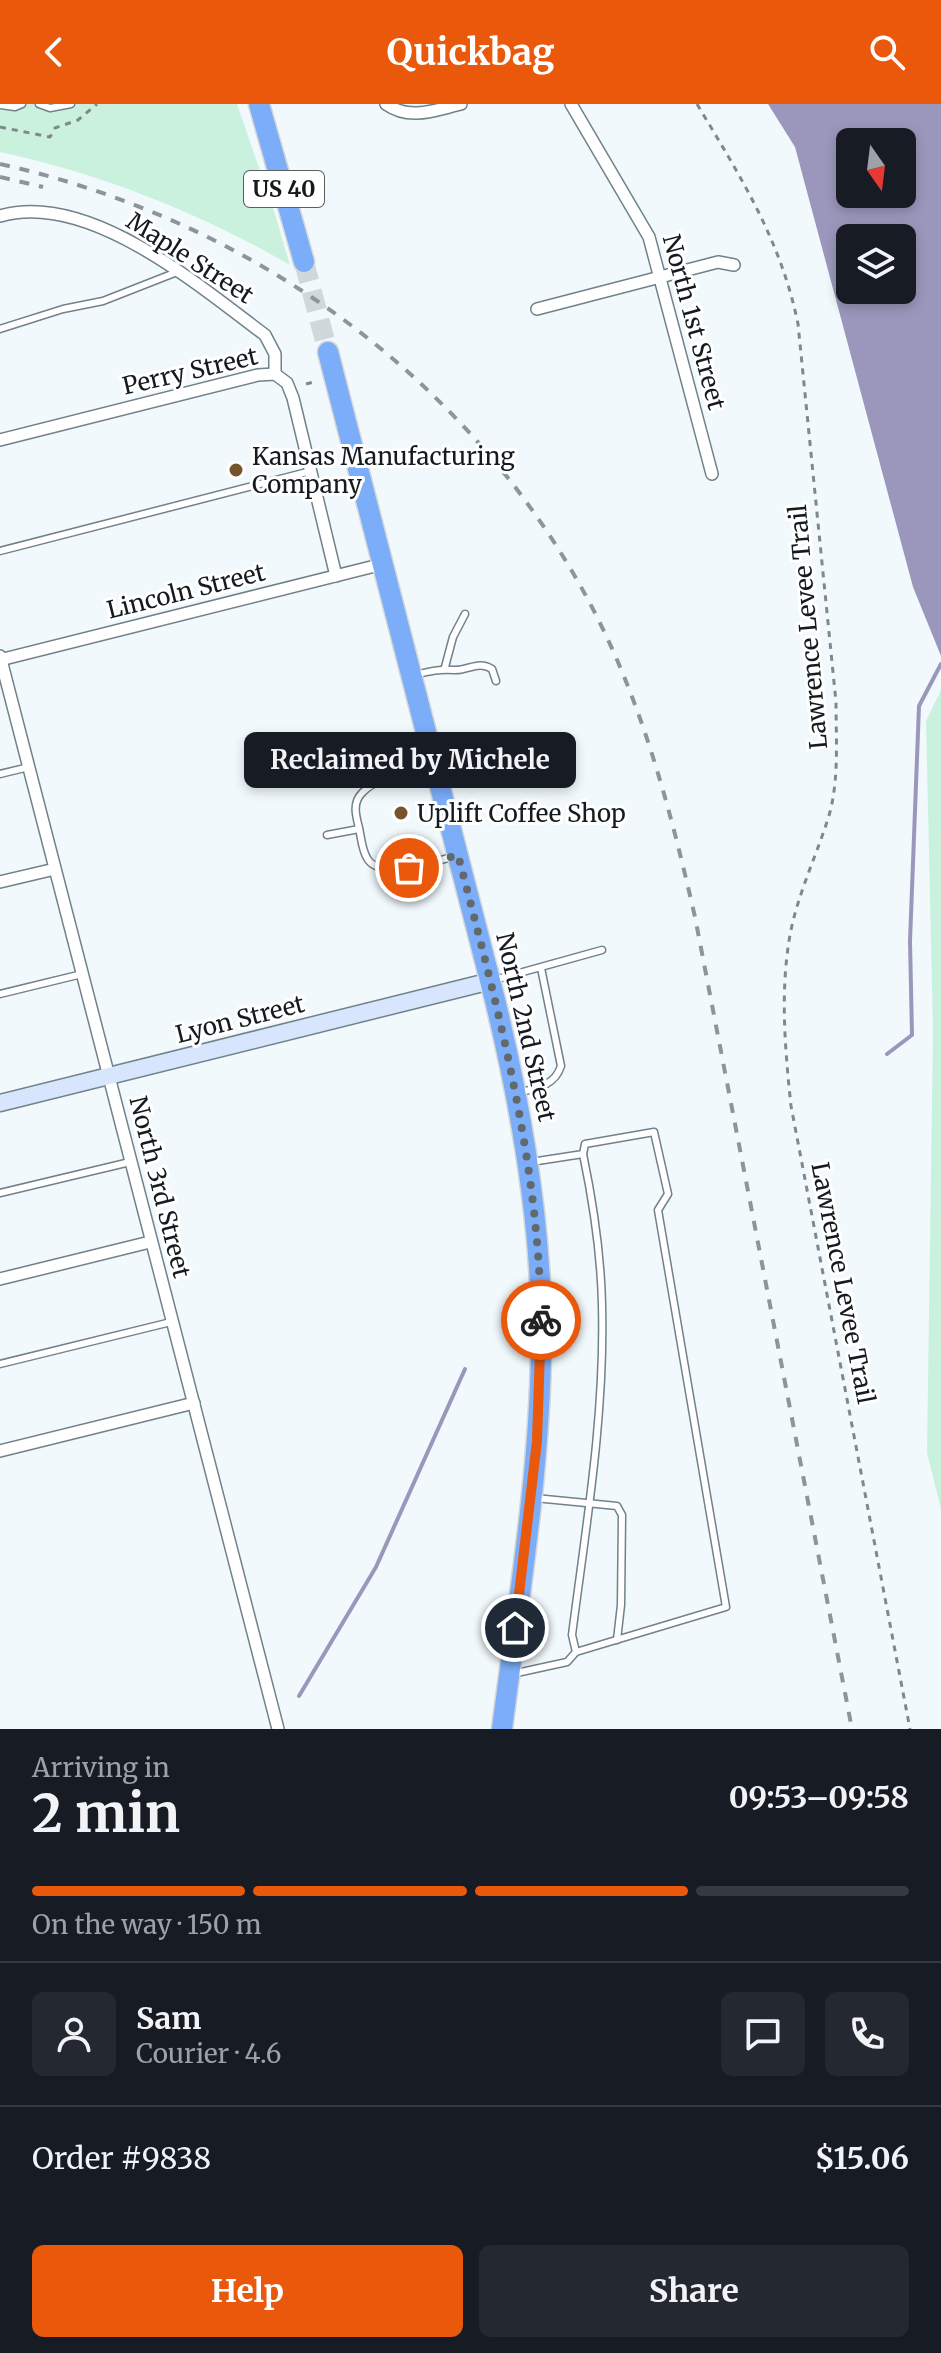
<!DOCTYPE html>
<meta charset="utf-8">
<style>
:root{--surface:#171b24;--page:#242831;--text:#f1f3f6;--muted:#9ea1a6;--line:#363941;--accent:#ea580c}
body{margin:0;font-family:Merriweather,serif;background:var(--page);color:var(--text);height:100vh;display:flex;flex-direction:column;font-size:30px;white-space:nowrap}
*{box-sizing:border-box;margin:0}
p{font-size:26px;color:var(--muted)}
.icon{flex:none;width:44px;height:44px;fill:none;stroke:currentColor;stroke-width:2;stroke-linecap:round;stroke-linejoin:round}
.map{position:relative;height:1625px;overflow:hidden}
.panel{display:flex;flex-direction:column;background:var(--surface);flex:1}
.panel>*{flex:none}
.needle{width:52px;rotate:166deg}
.tools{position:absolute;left:836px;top:24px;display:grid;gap:16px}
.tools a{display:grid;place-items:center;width:80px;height:80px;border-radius:12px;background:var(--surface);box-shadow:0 4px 12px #0003;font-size:40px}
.pin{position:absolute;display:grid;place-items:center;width:68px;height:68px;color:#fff;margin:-34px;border:4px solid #fff;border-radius:50%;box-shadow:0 2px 8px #0007}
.courier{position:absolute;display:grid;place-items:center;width:80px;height:80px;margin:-40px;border:6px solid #ea580c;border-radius:50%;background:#fff;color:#222;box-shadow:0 2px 10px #0007}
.bubble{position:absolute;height:56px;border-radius:12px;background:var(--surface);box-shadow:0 4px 12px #0003;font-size:26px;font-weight:700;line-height:56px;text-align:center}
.headline em{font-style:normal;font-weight:700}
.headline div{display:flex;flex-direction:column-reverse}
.headline{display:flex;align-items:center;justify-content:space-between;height:136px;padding:0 32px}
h1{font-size:52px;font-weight:700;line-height:60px}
.bar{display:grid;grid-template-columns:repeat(4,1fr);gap:12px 8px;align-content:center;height:96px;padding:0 32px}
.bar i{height:10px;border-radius:6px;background:var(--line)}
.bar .current{background:var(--accent)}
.bar p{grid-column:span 4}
.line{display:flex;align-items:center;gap:20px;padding:0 32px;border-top:2px solid var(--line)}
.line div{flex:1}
.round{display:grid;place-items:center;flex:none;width:84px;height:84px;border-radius:12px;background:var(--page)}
.primary-button{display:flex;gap:16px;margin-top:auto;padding:16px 32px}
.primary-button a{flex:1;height:92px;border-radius:12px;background:var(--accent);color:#fff;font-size:32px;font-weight:700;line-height:92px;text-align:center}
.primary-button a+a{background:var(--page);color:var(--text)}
header{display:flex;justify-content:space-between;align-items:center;height:104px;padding:0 32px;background:var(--accent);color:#fff;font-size:36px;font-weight:700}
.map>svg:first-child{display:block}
</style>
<header><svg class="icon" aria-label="back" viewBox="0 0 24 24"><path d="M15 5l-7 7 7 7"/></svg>Quickbag<svg class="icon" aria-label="search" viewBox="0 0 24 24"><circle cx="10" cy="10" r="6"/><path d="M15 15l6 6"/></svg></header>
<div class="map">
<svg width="941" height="1625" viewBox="0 0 941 1625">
<rect width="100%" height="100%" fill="#f1f9fd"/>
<!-- green -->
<g fill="#caf1de">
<path d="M0 0H237L275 110 290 161C200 109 102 70 0 48Z"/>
<path d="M941 586V1405L927 1349 933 927 926 617Z"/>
</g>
<!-- water -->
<path fill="#9b97bc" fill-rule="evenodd" d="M768 0H941V552L913 483 795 43ZM850 38H902V90H850ZM850 134H902V186H850Z"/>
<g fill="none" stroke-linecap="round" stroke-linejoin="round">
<!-- stream -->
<g stroke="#9b97bc" stroke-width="4">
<path d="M887 950 912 931 910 837 919 602 941 560"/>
<path d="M299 1592 376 1463 465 1265"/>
</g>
<!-- highway-tunnel -->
<path stroke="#d0d8dc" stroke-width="20" stroke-dasharray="20 10" stroke-linecap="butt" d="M304 158 328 248"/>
<defs>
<g id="lane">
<path d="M39 0 50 4 71 0"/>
<path d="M0 1 15 3 22 0"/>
<path d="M0 225 63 205 103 197 177 168"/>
<path d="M0 447 311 367"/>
<path d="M445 563 453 533 465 510"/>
<path d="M415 571C430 567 440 565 454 566 468 567 478 556 492 565L496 577"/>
<path d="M431 664C410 669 377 672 362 689 352 699 356 712 359 724 361 733 362 746 367 754 379 777 436 757 455 752"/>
<path d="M0 670 29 663"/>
<path d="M327 731 359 725"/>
<path d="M494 876 602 846"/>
<path d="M0 890 82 870"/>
<path d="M521 988C538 984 555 981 561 962L541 864"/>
<path d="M0 1089 130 1058"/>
<path d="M0 1260 171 1218"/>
<path d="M535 1394 617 1402 622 1411 621 1501 617 1536"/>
<path d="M576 1548 572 1531C586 1422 605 1311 602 1201 601 1152 593 1098 583 1050"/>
<path d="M512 1570 567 1558 576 1548 726 1503 658 1106 668 1090 654 1028 585 1040 583 1050 531 1058"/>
</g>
<g id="street">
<path d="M386 0C410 17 435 6 461 0"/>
<path d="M571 0 649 133 712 370"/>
<path d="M0 112C88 86 199 182 265 231L275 250V270"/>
<path d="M537 205 718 158 734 161"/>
<path d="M0 336 258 271 275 270 287 279 293 294 336 472"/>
<path d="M0 552 278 1625"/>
<path d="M0 556 383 460"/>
<path d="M0 778 55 765"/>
<path d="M0 1175 150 1138"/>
<path d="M0 1347 194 1299"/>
</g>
<path id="secondary" d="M0 999 491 877"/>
<g id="highway">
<path d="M259 0 304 158"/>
<path d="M328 248 494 892C519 994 538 1098 541 1203 544 1345 520 1485 502 1625"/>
</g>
</defs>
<!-- lane casing -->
<use href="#lane" stroke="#70828a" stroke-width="9"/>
<!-- street casing -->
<use href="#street" stroke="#70828a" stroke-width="14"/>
<!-- secondary casing -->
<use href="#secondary" stroke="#70828a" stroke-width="19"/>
<!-- highway casing -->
<use href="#highway" stroke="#d5d6d6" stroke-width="23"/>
<!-- path -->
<g stroke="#80888b" stroke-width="3" stroke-dasharray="6 6" stroke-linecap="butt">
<path d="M697 0C740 72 781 136 798 220L836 598C836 634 839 673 830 708 818 749 798 788 790 831 780 887 785 945 791 1002L910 1625"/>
<path d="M0 23 50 33 55 24 78 16 97 0"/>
<path d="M306 280 314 278"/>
</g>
<!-- lane -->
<use href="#lane" stroke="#fff" stroke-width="6"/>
<!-- street -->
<use href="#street" stroke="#fff" stroke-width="11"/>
<!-- secondary -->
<use href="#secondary" stroke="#d7e6fd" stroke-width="16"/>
<!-- highway -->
<use href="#highway" stroke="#7badf8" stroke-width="20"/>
<!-- rail -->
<g stroke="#8d9599" stroke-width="4" stroke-dasharray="10 10" stroke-linecap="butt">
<path d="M0 60C252 116 476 277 595 509 644 605 671 708 695 813L852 1625"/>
<path d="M0 73 43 83"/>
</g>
</g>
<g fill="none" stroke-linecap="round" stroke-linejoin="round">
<!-- done -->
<path stroke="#61696c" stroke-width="8" stroke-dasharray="0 14.4" d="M409 764 458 751C498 904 539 1057 541 1216"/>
<!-- route -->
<path stroke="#ea580c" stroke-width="10" d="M515 1524 537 1337 541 1216"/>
</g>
<!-- markers -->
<g fill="#76542b" stroke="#fff" stroke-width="3">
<circle cx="236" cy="366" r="8"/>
<circle cx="401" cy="709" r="8"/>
</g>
<g text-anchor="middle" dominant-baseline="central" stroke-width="6" stroke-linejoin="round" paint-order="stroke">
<!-- shield labels -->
<rect fill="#fff" stroke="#5a5f62" stroke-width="2" x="244" y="67" width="80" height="36" rx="6"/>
<g font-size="22" font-weight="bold" fill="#141b1e">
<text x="284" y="85">US 40</text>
</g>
<!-- street labels -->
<g font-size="24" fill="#141b1e" stroke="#fff">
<text transform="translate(190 154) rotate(33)">Maple Street</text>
<text transform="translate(694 218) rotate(75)">North 1st Street</text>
<text transform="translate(190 267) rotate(-13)">Perry Street</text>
<text transform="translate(186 487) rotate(-14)">Lincoln Street</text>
<text transform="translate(808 523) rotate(-95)">Lawrence Levee Trail</text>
<text transform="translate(240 915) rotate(-14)">Lyon Street</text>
<text transform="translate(526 923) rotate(77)">North 2nd Street</text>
<text transform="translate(160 1083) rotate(76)">North 3rd Street</text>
<text transform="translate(843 1179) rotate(79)">Lawrence Levee Trail</text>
</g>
<!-- poi labels -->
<g font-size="24" fill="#141b1e" stroke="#fff" text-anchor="start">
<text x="252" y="352">Kansas Manufacturing<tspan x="252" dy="28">Company</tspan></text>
<text x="417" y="709">Uplift Coffee Shop</text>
</g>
</g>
</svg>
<div class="tools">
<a><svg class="needle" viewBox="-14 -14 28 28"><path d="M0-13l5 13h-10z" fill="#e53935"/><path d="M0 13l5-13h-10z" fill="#9ea1a6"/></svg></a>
<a><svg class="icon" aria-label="layers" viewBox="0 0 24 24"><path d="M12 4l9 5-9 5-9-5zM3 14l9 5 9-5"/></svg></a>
</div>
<div class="pin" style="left:409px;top:764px;background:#ea580c"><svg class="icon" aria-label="bag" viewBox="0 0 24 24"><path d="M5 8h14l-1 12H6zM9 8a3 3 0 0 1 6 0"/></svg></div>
<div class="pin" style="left:515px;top:1524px;background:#1f2937"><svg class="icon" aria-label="home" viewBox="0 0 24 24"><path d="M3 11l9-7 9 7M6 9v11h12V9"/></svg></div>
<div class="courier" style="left:541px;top:1216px"><svg class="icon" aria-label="bike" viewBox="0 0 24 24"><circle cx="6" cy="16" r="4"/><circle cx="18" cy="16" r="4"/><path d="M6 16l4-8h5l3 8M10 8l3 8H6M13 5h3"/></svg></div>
<div class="bubble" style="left:244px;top:628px;width:332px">Reclaimed by Michele</div>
</div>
<section class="panel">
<div class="headline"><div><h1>2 min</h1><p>Arriving in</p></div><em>09:53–09:58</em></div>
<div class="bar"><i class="current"></i><i class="current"></i><i class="current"></i><i></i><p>On the way · 150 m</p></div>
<div class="line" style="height:144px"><a class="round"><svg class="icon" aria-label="person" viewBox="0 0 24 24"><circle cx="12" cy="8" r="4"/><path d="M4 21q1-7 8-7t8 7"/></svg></a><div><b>Sam</b><p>Courier · 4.6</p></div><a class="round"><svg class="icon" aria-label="chat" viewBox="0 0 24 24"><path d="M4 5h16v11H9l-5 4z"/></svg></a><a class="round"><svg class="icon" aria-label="phone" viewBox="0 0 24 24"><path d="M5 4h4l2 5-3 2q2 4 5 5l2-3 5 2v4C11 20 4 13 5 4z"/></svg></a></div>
<div class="line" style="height:104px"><div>Order #9838</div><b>$15.06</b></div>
<div class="primary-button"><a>Help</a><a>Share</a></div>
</section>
